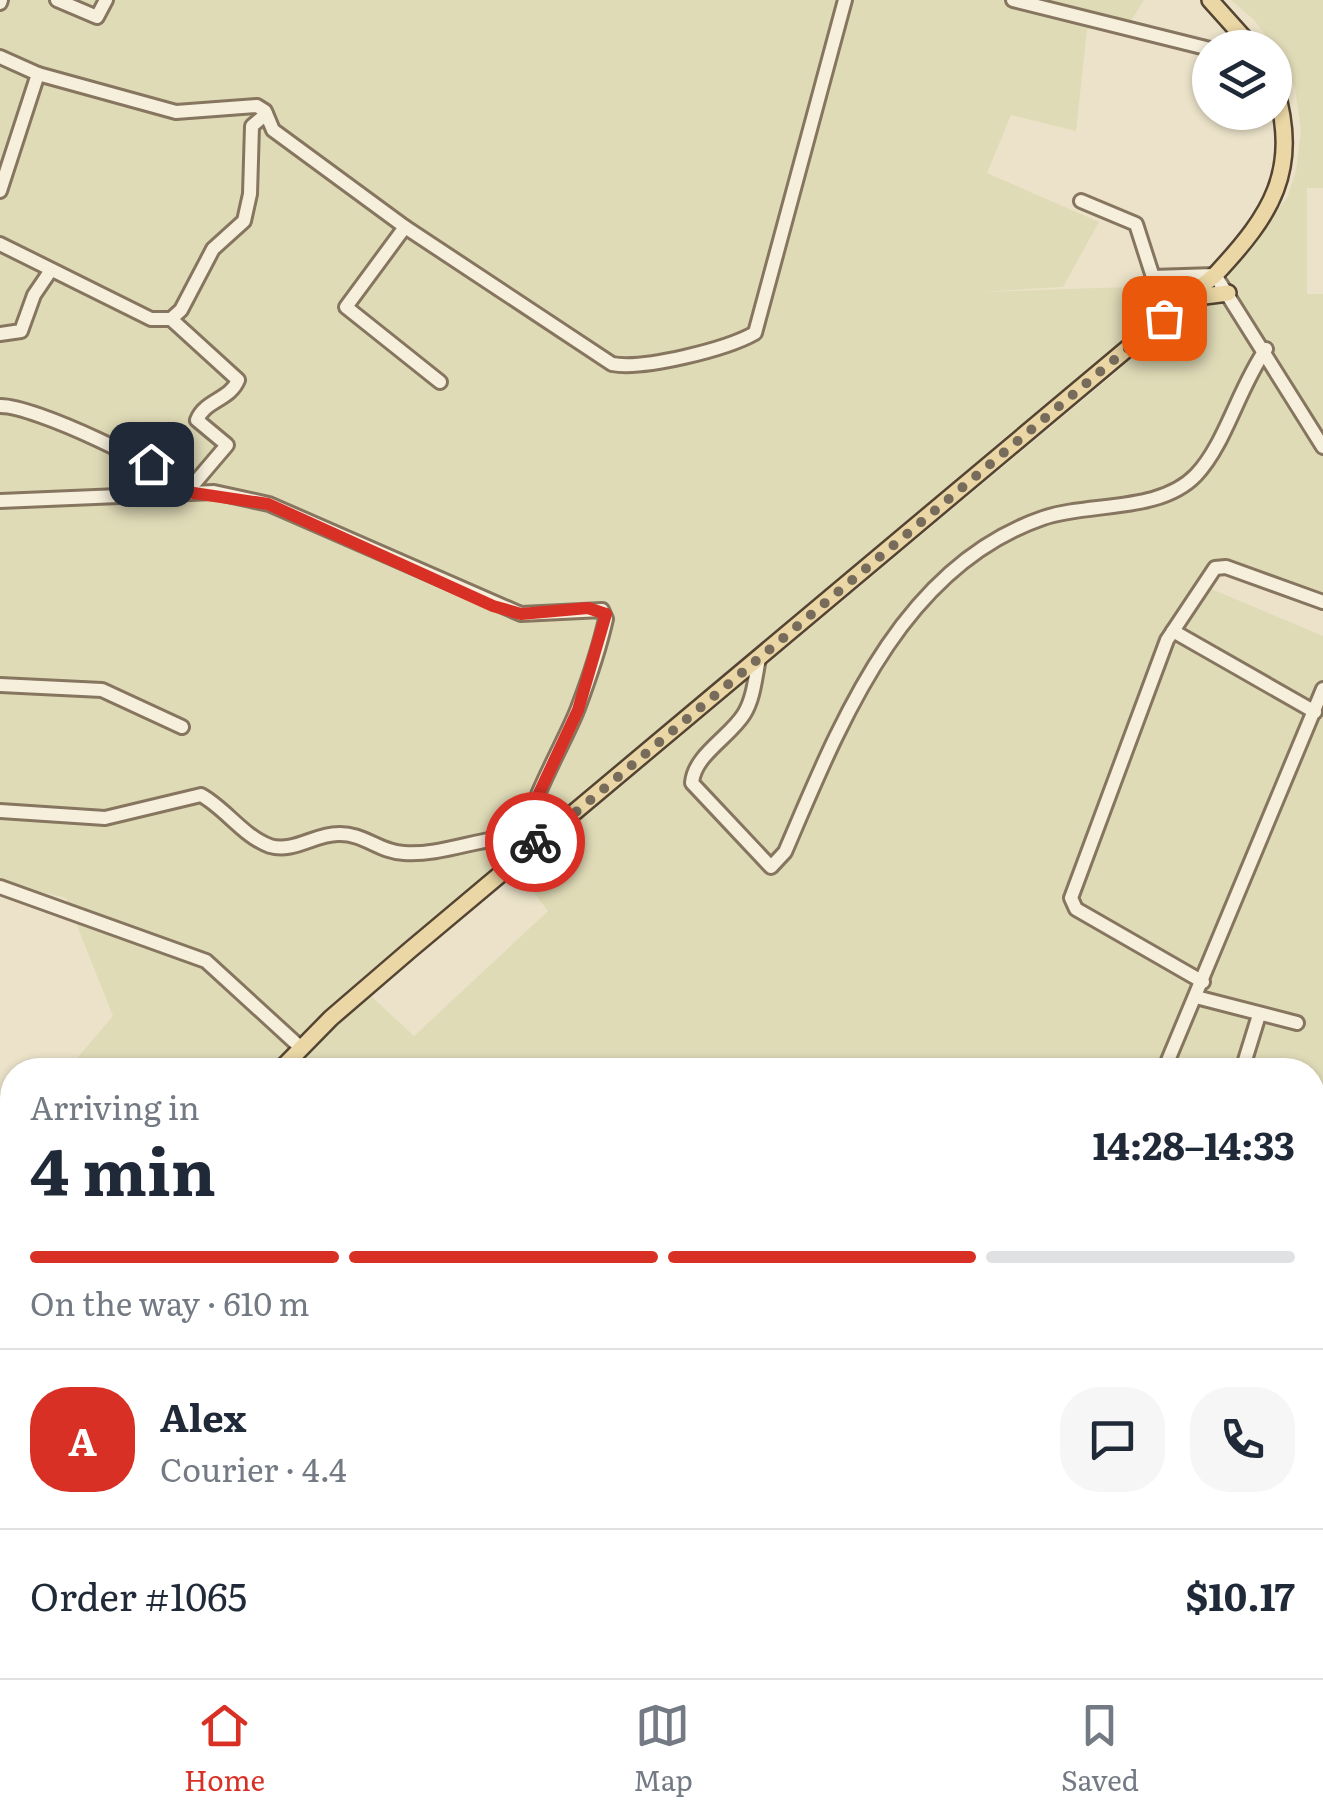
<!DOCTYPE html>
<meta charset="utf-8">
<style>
:root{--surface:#fff;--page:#f6f6f7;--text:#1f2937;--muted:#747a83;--line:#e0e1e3;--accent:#d93025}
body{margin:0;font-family:Literata,serif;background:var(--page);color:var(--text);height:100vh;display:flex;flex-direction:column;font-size:38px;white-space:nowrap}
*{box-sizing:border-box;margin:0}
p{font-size:32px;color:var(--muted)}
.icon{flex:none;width:55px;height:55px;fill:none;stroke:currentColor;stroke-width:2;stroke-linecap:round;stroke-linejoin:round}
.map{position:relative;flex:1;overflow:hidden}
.drawer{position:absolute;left:0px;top:1058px;width:1325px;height:622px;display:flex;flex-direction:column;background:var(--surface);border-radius:40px 40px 0 0;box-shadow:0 2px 8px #0004}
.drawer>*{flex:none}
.buttons{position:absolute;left:1192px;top:30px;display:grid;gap:20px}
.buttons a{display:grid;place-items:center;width:100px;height:100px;border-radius:50%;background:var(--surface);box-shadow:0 2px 8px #0004;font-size:50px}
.pin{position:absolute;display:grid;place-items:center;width:85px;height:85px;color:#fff;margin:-42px;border-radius:20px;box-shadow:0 5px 15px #0006}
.courier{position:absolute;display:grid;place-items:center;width:100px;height:100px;margin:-50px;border:8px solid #d93025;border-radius:50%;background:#fff;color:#222;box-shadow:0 2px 12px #0007}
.headline em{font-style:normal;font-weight:700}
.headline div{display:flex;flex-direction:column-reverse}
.headline{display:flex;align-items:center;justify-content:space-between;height:170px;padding:0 30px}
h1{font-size:65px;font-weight:700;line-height:75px}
.bar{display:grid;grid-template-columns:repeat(4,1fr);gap:15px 10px;align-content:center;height:120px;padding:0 30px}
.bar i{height:12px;border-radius:8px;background:var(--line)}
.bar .active{background:var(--accent)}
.bar p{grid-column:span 4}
.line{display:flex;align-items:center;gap:25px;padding:0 30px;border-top:2px solid var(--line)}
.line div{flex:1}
.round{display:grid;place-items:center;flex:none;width:105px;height:105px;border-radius:40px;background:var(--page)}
.tab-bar{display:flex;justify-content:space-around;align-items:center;height:140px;border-top:2px solid var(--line);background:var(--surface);font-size:28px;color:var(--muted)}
.tab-bar a{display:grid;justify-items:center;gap:5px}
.tab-bar .active{color:var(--accent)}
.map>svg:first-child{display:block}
</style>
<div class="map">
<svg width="1323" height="1678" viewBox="0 0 1323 1678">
<rect width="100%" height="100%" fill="#ebe2c9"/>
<!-- farmland -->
<path fill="#e0dbb7" d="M0 0H1144L1127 27 1087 29 1076 131 1011 115 987 173 1099 222 1063 287 980 292 1189 285 369 994 414 1036 548 911 523 878 563 835 1114 374 1188 306 1225 298 1230 268 1287 198 1296 171 1301 130 1295 89 1279 52 1254 20 1231 0H1323V188H1307V294H1323V603L1218 566 1209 588 1323 636V1678H0V1173L12 1150V1668H1312V1070H67L113 1016 66 898 0 882Z"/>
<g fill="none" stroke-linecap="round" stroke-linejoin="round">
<defs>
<g id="minor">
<path d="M57 0 97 17 106 0"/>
<path d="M1013 0 1210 49"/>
<path d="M0 3 1 0"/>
<path d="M0 57 38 74 0 191"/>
<path d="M38 74 176 112 257 106 265 111 273 130 405 227"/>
<path d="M1081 201 1136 224 1153 277 1215 275 1323 447"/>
<path d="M0 244 151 319H171L181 310 213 249 244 221 250 194 252 126 266 114"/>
<path d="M0 334 21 331 34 295 51 270"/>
<path d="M440 382 346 307 405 227 612 364C644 370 727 349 755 333L845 0"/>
<path d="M0 406C33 405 164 467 187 492L227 445 197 420C205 400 230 400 238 380L171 319"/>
<path d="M0 501 214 492 269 504 521 614 602 610 606 619C599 650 589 679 578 708 568 736 523 813 527 836L539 844"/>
<path d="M1173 631 1315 712"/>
<path d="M759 659C755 677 754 698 744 714 730 737 694 755 692 783L771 867 785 852C840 724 900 567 1043 518 1089 502 1160 513 1196 475 1225 445 1239 387 1266 349"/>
<path d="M0 685 102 690 182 727"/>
<path d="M0 811 105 818 201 795C225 808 244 837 270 846 293 853 315 834 338 834 364 833 379 852 404 853 443 856 485 835 527 836"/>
<path d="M0 887 206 961 300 1047"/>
<path d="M1203 982 1076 909 1071 898 1167 640 1215 568 1226 567 1323 602"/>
<path d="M1196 997 1297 1023"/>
<path d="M1164 1070 1323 689"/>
<path d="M1242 1070 1259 1015"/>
<path d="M1312 1151 1323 1155"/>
<path d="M1312 1325 1323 1282"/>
</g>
<g id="major">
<path d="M1210 0 1253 48"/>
<path d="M1189 298 1228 293"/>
<path d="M280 1070 331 1018 410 950 1215 275C1272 214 1300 171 1275 86"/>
<path d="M0 1483 12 1465"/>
</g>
</defs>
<!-- minor casing -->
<use href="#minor" stroke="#86755f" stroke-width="18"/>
<!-- major casing -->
<use href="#major" stroke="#544433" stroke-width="20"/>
<!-- minor -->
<use href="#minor" stroke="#f6efdc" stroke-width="12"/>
<!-- major -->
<use href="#major" stroke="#ead7a5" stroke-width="15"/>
</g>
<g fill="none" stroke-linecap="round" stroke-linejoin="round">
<!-- done -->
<path stroke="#776c5c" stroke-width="10" stroke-dasharray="0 18" d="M535 842 538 844 1164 318"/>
<!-- route -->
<path stroke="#d93025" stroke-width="12" d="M151 464 187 492 268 504 493 606 521 614 588 608 606 614 578 710 527 819V836L535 842"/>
</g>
</svg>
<div class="buttons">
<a><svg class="icon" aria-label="layers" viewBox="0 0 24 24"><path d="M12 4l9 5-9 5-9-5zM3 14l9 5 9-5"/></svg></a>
</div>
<div class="pin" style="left:1164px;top:318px;background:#ea580c"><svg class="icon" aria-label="bag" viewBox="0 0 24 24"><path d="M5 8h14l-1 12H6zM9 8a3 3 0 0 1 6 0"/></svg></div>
<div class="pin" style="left:151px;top:464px;background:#1f2937"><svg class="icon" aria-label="home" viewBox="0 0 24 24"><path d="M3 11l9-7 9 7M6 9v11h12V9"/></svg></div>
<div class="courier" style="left:535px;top:842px"><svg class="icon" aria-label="bike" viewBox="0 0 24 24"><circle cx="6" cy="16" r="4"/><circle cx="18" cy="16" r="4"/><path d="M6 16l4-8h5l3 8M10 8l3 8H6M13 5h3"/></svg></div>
<section class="drawer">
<div class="headline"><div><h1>4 min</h1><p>Arriving in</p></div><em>14:28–14:33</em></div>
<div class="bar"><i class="active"></i><i class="active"></i><i class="active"></i><i></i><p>On the way · 610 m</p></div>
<div class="line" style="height:180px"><b class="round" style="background:var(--accent);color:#fff">A</b><div><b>Alex</b><p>Courier · 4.4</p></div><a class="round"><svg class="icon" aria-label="chat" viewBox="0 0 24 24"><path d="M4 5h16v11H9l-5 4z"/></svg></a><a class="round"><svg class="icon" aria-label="phone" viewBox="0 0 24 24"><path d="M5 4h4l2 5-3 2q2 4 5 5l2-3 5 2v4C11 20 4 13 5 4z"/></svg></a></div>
<div class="line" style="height:130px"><div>Order #1065</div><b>$10.17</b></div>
</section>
</div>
<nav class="tab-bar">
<a class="active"><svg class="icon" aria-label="home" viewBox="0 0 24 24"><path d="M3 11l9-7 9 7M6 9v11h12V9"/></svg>Home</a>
<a><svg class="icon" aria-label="map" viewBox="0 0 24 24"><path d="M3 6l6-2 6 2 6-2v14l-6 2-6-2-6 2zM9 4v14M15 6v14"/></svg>Map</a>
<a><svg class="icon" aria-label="saved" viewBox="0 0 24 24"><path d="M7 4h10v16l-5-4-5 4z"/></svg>Saved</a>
</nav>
